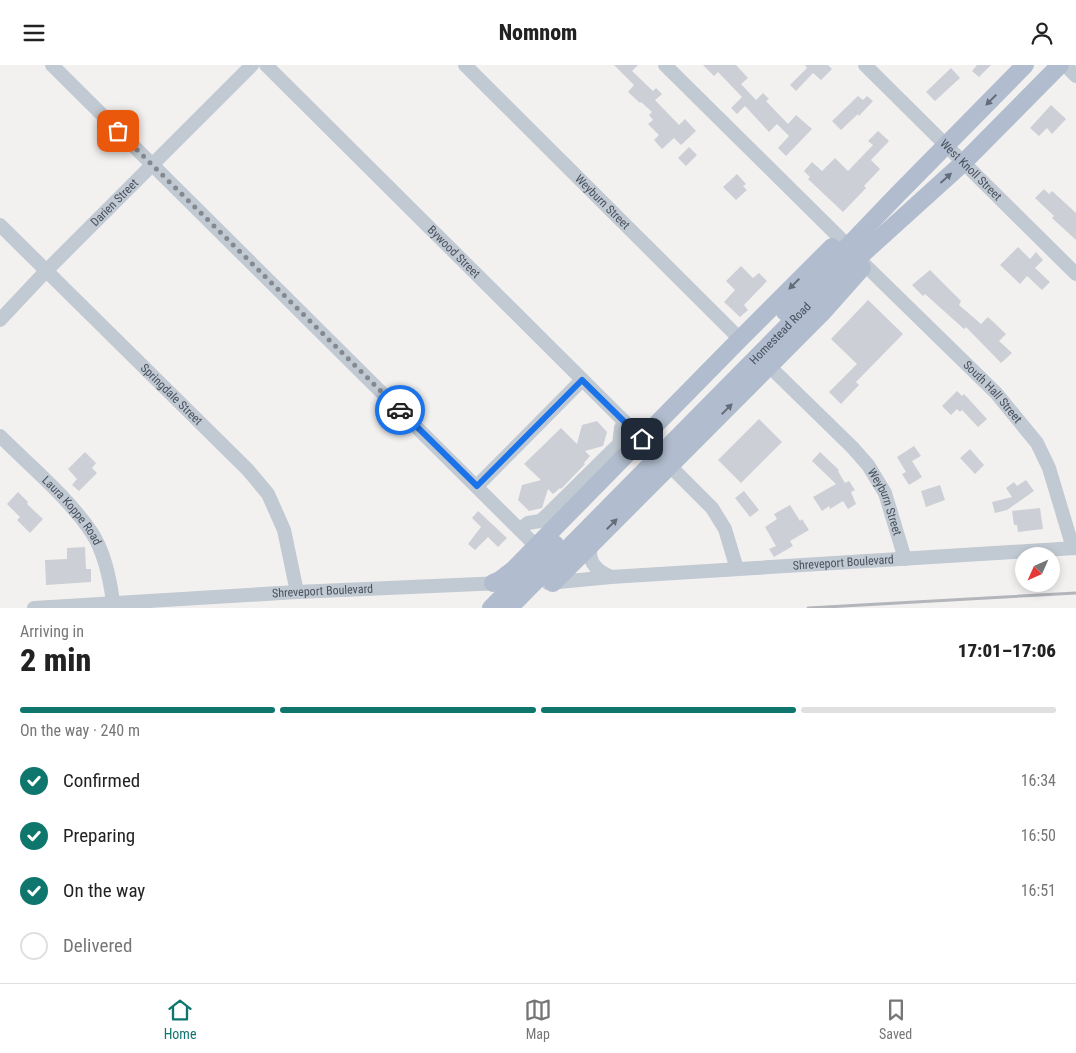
<!DOCTYPE html>
<meta charset="utf-8">
<style>
:root{--surface:#fff;--page:#f2f2f2;--text:#222;--muted:#767676;--line:#e0e0e0;--accent:#0f766e}
body{margin:0;font-family:"Roboto Condensed",sans-serif;background:var(--page);color:var(--text);height:100vh;display:flex;flex-direction:column;font-size:19px;white-space:nowrap}
*{box-sizing:border-box;margin:0}
p{font-size:16px;color:var(--muted)}
.icon{flex:none;width:28px;height:28px;fill:none;stroke:currentColor;stroke-width:2;stroke-linecap:round;stroke-linejoin:round}
.map{position:relative;height:543px;overflow:hidden}
.panel{display:flex;flex-direction:column;background:var(--surface);flex:1}
.panel>*{flex:none}
.needle{width:32px;rotate:225deg}
.fabs{position:absolute;left:1015px;top:482px;display:grid;gap:10px}
.fabs a{display:grid;place-items:center;width:45px;height:45px;border-radius:50%;background:var(--surface);box-shadow:0 2px 8px #0003;font-size:25px}
.pin{position:absolute;display:grid;place-items:center;width:42px;height:42px;color:#fff;margin:-21px;border-radius:10px;box-shadow:0 2px 8px #0006}
.courier{position:absolute;display:grid;place-items:center;width:50px;height:50px;margin:-25px;border:4px solid #1a73e8;border-radius:50%;background:#fff;color:#222;box-shadow:0 1px 6px #0007}
.summary em{font-style:normal;font-weight:800}
.summary div{display:flex;flex-direction:column-reverse}
.summary{display:flex;align-items:center;justify-content:space-between;height:85px;padding:0 20px}
h1{font-size:32px;font-weight:800;line-height:38px}
.bar{display:grid;grid-template-columns:repeat(4,1fr);gap:8px 5px;align-content:center;height:60px;padding:0 20px}
.bar i{height:6px;border-radius:4px;background:var(--line)}
.bar .selected{background:var(--accent)}
.bar p{grid-column:span 4}
ol{padding:0 20px;list-style:none}
li{display:flex;align-items:center;gap:15px;height:55px}
li p{margin-inline-start:auto}
li .icon{padding:5px;border-radius:50%;background:var(--accent);color:#fff;stroke-width:4}
li:last-child{color:var(--muted)}
li i{width:28px;height:28px;border:2px solid var(--line);border-radius:50%}
header{display:flex;justify-content:space-between;align-items:center;height:65px;padding:0 20px;background:var(--surface);font-size:22px;font-weight:800}
.tabs{display:flex;justify-content:space-around;align-items:center;height:70px;border-top:1px solid var(--line);background:var(--surface);font-size:14px;color:var(--muted)}
.tabs a{display:grid;justify-items:center;gap:2px}
.tabs .selected{color:var(--accent)}
.map>svg:first-child{display:block}
</style>
<header><svg class="icon" aria-label="menu" viewBox="0 0 24 24"><path d="M4 6h16M4 12h16M4 18h16"/></svg>Nomnom<svg class="icon" aria-label="person" viewBox="0 0 24 24"><circle cx="12" cy="8" r="4"/><path d="M4 21q1-7 8-7t8 7"/></svg></header>
<div class="map">
<svg width="1076" height="543" viewBox="0 0 1076 543">
<rect width="100%" height="100%" fill="#f3f1f0"/>
<!-- building -->
<g fill="#cccfd6">
<path d="M614 0H638L632 6 653 26 656 23 662 29 655 35 679 60 685 54 696 66 681 80 674 73 662 84 654 75 659 70 648 59 653 55 649 50 652 47 641 37 640 38 628 27 634 20Z"/>
<path d="M703 0H736L748 13 741 19 756 35 763 28 769 34 766 36 788 59 796 50 812 64 786 91 778 83 789 71 777 59 769 67 745 41 737 49 731 43 742 32 718 7 714 11Z"/>
<path d="M805 0H828L832 4 821 15 813 8 796 26 790 20 807 3Z"/>
<path d="M977 0H991L979 12 972 6Z"/>
<path d="M951 3 960 13 935 36 926 27Z"/>
<path d="M858 31 863 35 867 31 873 36 859 51 858 49 841 65 832 56Z"/>
<path d="M1051 40 1066 54 1052 69 1047 63 1039 71 1030 63Z"/>
<path d="M878 66 889 76 871 95 880 104 864 121 866 123 843 147 808 114 810 112 804 106 812 97 822 106 835 93 848 106 873 80 868 76Z"/>
<path d="M689 82 697 90 686 101 678 93Z"/>
<path d="M737 109 746 119 743 121 747 125 736 135 723 122Z"/>
<path d="M1044 124 1049 129 1052 126 1076 148V175L1052 153 1054 151 1035 133Z"/>
<path d="M1018 182 1030 194 1036 187 1043 195 1035 203 1050 217 1042 225 1027 211 1020 219 1000 200Z"/>
<path d="M741 201 753 213 759 208 767 216 744 240 748 245 740 252 724 237 735 225 726 216Z"/>
<path d="M930 205 961 236 959 240 981 259 988 252 1006 269 999 276 1012 288 1001 298 966 262 964 264 925 229 923 231 912 220Z"/>
<path d="M868 235 903 269 856 317 859 320 841 339 829 327 857 299 831 274Z"/>
<path d="M957 326 962 331 964 329 987 354 978 362 962 345 960 347 957 344 951 350 942 341Z"/>
<path d="M759 354 782 377 741 418 718 395Z"/>
<path d="M597 356 607 367 603 381 585 386 590 391 584 398 585 399 561 424 560 423 553 429 548 424 542 443 529 446 518 435 522 420 541 415 524 399 561 363 577 379 582 360Z"/>
<path d="M914 381 921 391 912 396 922 412 909 420 902 409 906 407 897 392Z"/>
<path d="M970 384 984 400 975 409 960 393Z"/>
<path d="M85 387 96 398 92 403 97 408 79 426 72 420 77 414 68 404Z"/>
<path d="M820 387 839 405 838 406 845 418 849 416 855 425 851 427 856 439 848 444 843 436 830 444 829 441 822 446 813 432 836 419 812 396Z"/>
<path d="M1026 415 1034 426 1007 445 995 448 992 437 1012 432 1006 423 1014 417 1017 421Z"/>
<path d="M940 420 945 435 926 442 921 426Z"/>
<path d="M744 426 759 445 750 452 735 433Z"/>
<path d="M18 427 28 437 27 439 43 454 30 468 17 455 20 452 7 439Z"/>
<path d="M790 440 800 456 802 454 809 465 790 476 793 481 774 492 769 484 776 481 765 462 777 454 774 449Z"/>
<path d="M1040 443 1043 464 1018 467 1017 460H1014L1012 446Z"/>
<path d="M478 446 507 473 498 482 488 472 475 485 468 479 481 462 472 453Z"/>
<path d="M85 482 86 504H91V517L46 520 45 495 67 494V483Z"/>
</g>
<g fill="none" stroke-linecap="round" stroke-linejoin="round">
<!-- minor -->
<g stroke="#c1c9d2" stroke-width="14">
<path d="M52 0 536 481"/>
<path id="s1" d="M266 0 642 374"/>
<path id="s2" d="M465 0 740 274"/>
<path d="M665 0 841 174"/>
<path id="s3" d="M865 0 1076 209"/>
<path d="M1065 0 1076 11"/>
<path id="s4" d="M0 160 248 405 268 429 284 465 297 527"/>
<path id="s5" d="M865 200 996 328 1037 378 1049 403 1073 483"/>
<path id="s6" d="M0 255 46 206 252 0"/>
<path id="s7" d="M769 301 852 382 868 400 885 428 905 494"/>
<path id="s8" d="M0 371C30 401 68 432 92 468 105 488 110 514 113 537"/>
<path d="M670 401 712 443 725 464 737 504"/>
<path d="M477 421 582 315"/>
<path d="M520 464 528 458 540 456 545 452 619 379 621 363 624 356"/>
<path d="M591 481C587 497 597 506 611 512"/>
<path id="s9" d="M548 518 611 512 1076 483"/>
<path id="s10" d="M34 543 297 527 502 518"/>
</g>
<!-- major -->
<g stroke="#b1bdce" stroke-width="18">
<path d="M785 247 897 130 1025 0"/>
<path d="M493 518 500 515 513 505 740 274 832 182"/>
<path d="M553 518 822 248 862 203"/>
<path d="M491 543 555 479"/>
<path id="s11" d="M509 543 826 222 963 98 1060 0"/>
</g>
<!-- rail -->
<path stroke="#b3b5bb" stroke-width="3" d="M808 543 1076 528"/>
</g>
<!-- one-way arrows -->
<defs><path id="oneway-solid" d="M-6-.8H1V-3.2L6.5 0L1 3.2V.8H-6Z" transform="scale(1.25)"/></defs>
<g fill="#626c7a">
<use href="#oneway-solid" transform="translate(991 35) rotate(135)"/>
<use href="#oneway-solid" transform="translate(946 113) rotate(-42)"/>
<use href="#oneway-solid" transform="translate(794 219) rotate(135)"/>
<use href="#oneway-solid" transform="translate(727 344) rotate(-45)"/>
<use href="#oneway-solid" transform="translate(612 459) rotate(-45)"/>
</g>
<g fill="none" stroke-linecap="round" stroke-linejoin="round">
<!-- done -->
<path stroke="#848991" stroke-width="5" stroke-dasharray="0 9" d="M118 66 400 345"/>
<!-- route -->
<path stroke="#1a73e8" stroke-width="6" d="M400 345 477 421 582 315 642 374"/>
</g>
<g text-anchor="middle" dominant-baseline="central" stroke-width="4.5" stroke-linejoin="round" paint-order="stroke">
<!-- street labels -->
<g font-size="12" fill="#48515e" stroke="#fff">
<text stroke="none"><textPath href="#s3" startOffset="149">West Knoll Street</textPath></text>
<text stroke="none"><textPath href="#s6" startOffset="164">Darien Street</textPath></text>
<text stroke="none"><textPath href="#s2" startOffset="194">Weyburn Street</textPath></text>
<text stroke="none"><textPath href="#s1" startOffset="265">Bywood Street</textPath></text>
<text stroke="none"><textPath href="#s11" startOffset="386">Homestead Road</textPath></text>
<text stroke="none"><textPath href="#s5" startOffset="180">South Hall Street</textPath></text>
<text stroke="none"><textPath href="#s4" startOffset="241">Springdale Street</textPath></text>
<text stroke="none"><textPath href="#s7" startOffset="181">Weyburn Street</textPath></text>
<text stroke="none"><textPath href="#s8" startOffset="104">Laura Koppe Road</textPath></text>
<text stroke="none"><textPath href="#s9" startOffset="296">Shreveport Boulevard</textPath></text>
<text stroke="none"><textPath href="#s10" startOffset="289">Shreveport Boulevard</textPath></text>
</g>
</g>
</svg>
<div class="fabs">
<a><svg class="needle" viewBox="-14 -14 28 28"><path d="M0-13l5 13h-10z" fill="#e53935"/><path d="M0 13l5-13h-10z" fill="#767676"/></svg></a>
</div>
<div class="pin" style="left:118px;top:66px;background:#ea580c"><svg class="icon" aria-label="bag" viewBox="0 0 24 24"><path d="M5 8h14l-1 12H6zM9 8a3 3 0 0 1 6 0"/></svg></div>
<div class="pin" style="left:642px;top:374px;background:#1f2937"><svg class="icon" aria-label="home" viewBox="0 0 24 24"><path d="M3 11l9-7 9 7M6 9v11h12V9"/></svg></div>
<div class="courier" style="left:400px;top:345px"><svg class="icon" aria-label="car" viewBox="0 0 24 24"><path d="M5 17H2v-5l4-1 3-4h7l3 4 3 1v5h-3M9 17h6M6 11h13"/><circle cx="7" cy="17" r="2"/><circle cx="17" cy="17" r="2"/></svg></div>
</div>
<section class="panel">
<div class="summary"><div><h1>2 min</h1><p>Arriving in</p></div><em>17:01–17:06</em></div>
<div class="bar"><i class="selected"></i><i class="selected"></i><i class="selected"></i><i></i><p>On the way · 240 m</p></div>
<ol>
<li><svg class="icon" aria-label="check" viewBox="0 0 24 24"><path d="M5 12l5 5 9-10"/></svg>Confirmed<p>16:34</p></li>
<li><svg class="icon" aria-label="check" viewBox="0 0 24 24"><path d="M5 12l5 5 9-10"/></svg>Preparing<p>16:50</p></li>
<li><svg class="icon" aria-label="check" viewBox="0 0 24 24"><path d="M5 12l5 5 9-10"/></svg>On the way<p>16:51</p></li>
<li><i></i>Delivered</li>
</ol>
</section>
<nav class="tabs">
<a class="selected"><svg class="icon" aria-label="home" viewBox="0 0 24 24"><path d="M3 11l9-7 9 7M6 9v11h12V9"/></svg>Home</a>
<a><svg class="icon" aria-label="map" viewBox="0 0 24 24"><path d="M3 6l6-2 6 2 6-2v14l-6 2-6-2-6 2zM9 4v14M15 6v14"/></svg>Map</a>
<a><svg class="icon" aria-label="saved" viewBox="0 0 24 24"><path d="M7 4h10v16l-5-4-5 4z"/></svg>Saved</a>
</nav>
